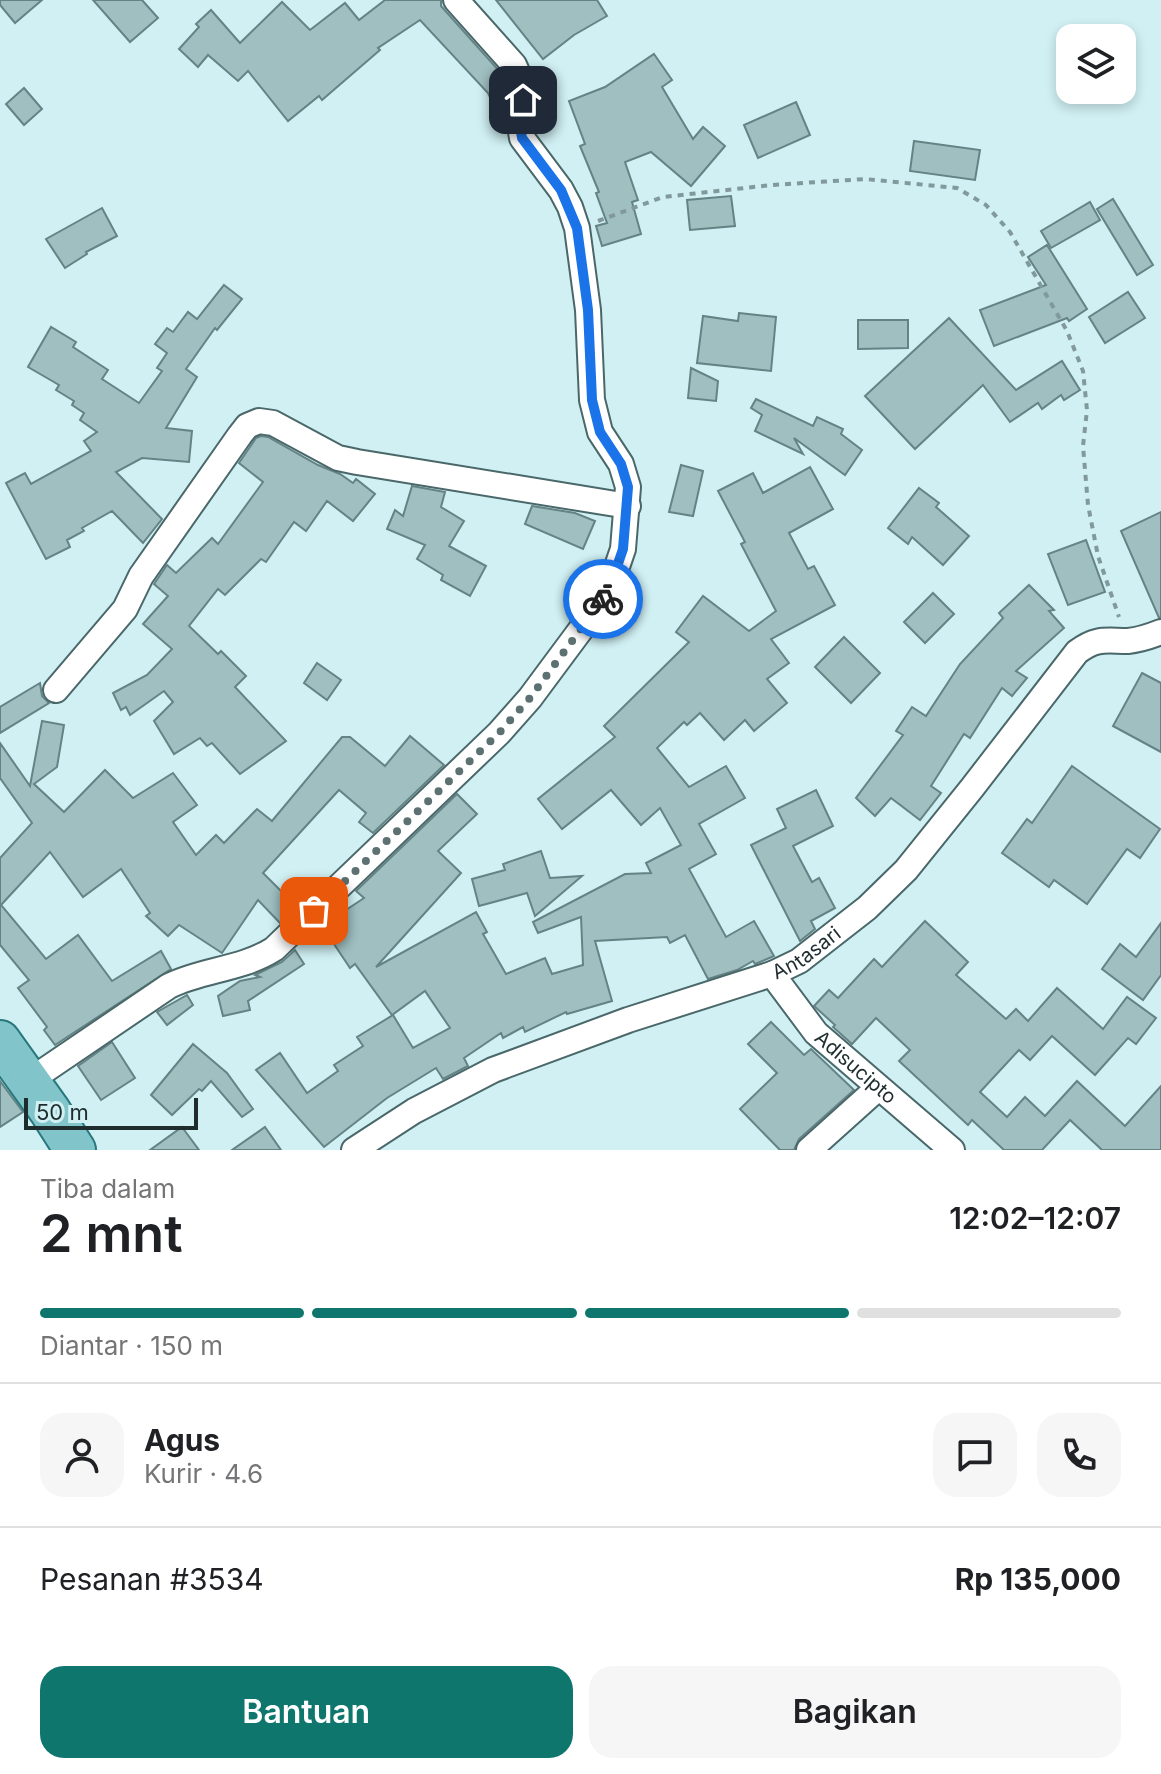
<!DOCTYPE html>
<html lang="id">
<meta charset="utf-8">
<style>
:root{--surface:#fff;--page:#f6f6f6;--text:#202124;--muted:#757577;--line:#e0e0e0;--accent:#0f766e}
body{margin:0;font-family:Inter,sans-serif;background:var(--page);color:var(--text);height:100vh;display:flex;flex-direction:column;font-size:30px;white-space:nowrap}
*{box-sizing:border-box;margin:0}
p{font-size:26px;color:var(--muted)}
.icon{flex:none;width:44px;height:44px;fill:none;stroke:currentColor;stroke-width:2;stroke-linecap:round;stroke-linejoin:round}
.map{position:relative;height:1150px;overflow:hidden}
.drawer{display:flex;flex-direction:column;background:var(--surface);flex:1}
.drawer>*{flex:none}
.tools{position:absolute;left:1056px;top:24px;display:grid;gap:16px}
.tools a{display:grid;place-items:center;width:80px;height:80px;border-radius:16px;background:var(--surface);box-shadow:0 4px 12px #0003;font-size:40px}
.scale{position:absolute;left:24px;bottom:20px;width:174px;box-sizing:border-box;padding-left:8px;border:4px solid #1f2c2d;border-top:0;font-size:22px;line-height:28px;white-space:nowrap;color:#1f2c2d;-webkit-text-stroke:6px #d0f0f3;paint-order:stroke}
.pin{position:absolute;display:grid;place-items:center;width:68px;height:68px;color:#fff;margin:-34px;border-radius:16px;box-shadow:0 4px 12px #0006}
.courier{position:absolute;display:grid;place-items:center;width:80px;height:80px;margin:-40px;border:6px solid #1a73e8;border-radius:50%;background:#fff;color:#222;box-shadow:0 2px 10px #0007}
.summary em{font-style:normal;font-weight:600}
.summary div{display:flex;flex-direction:column-reverse}
.summary{display:flex;align-items:center;justify-content:space-between;height:136px;padding:0 40px}
h1{font-size:52px;font-weight:600;line-height:60px}
.bar{display:grid;grid-template-columns:repeat(4,1fr);gap:12px 8px;align-content:center;height:96px;padding:0 40px}
.bar i{height:10px;border-radius:6px;background:var(--line)}
.bar .active{background:var(--accent)}
.bar p{grid-column:span 4}
.line{display:flex;align-items:center;gap:20px;padding:0 40px;border-top:2px solid var(--line)}
.line div{flex:1}
.round{display:grid;place-items:center;flex:none;width:84px;height:84px;border-radius:24px;background:var(--page)}
.button{display:flex;gap:16px;margin-top:auto;padding:16px 40px}
.button a{flex:1;height:92px;border-radius:24px;background:var(--accent);color:#fff;font-size:32px;font-weight:600;line-height:92px;text-align:center}
.button a+a{background:var(--page);color:var(--text)}
.map>svg:first-child{display:block}
</style>
<div class="map">
<svg width="1161" height="1150" viewBox="0 0 1161 1150">
<rect width="100%" height="100%" fill="#d0f0f3"/>
<!-- building -->
<g fill="#9fbfc1" stroke="#658385" stroke-width="2">
<path d="M0 0H42L15 23 0 5Z"/>
<path d="M93 0H142L158 18 130 42Z"/>
<path d="M385 0H441V6L501 73 507 87V103L495 108 488 93 420 20 378 48 380 50 322 100 319 96 288 121 248 71 238 81 208 55 198 67 179 49 199 27 196 24 211 10 240 43 282 2 310 30 345 3 359 20Z"/>
<path d="M496 0H597L607 16 574 35 543 59Z"/>
<path d="M654 54 672 80 662 87 693 139 703 127 725 146 691 186 651 152 625 162 638 200 632 202 641 234 602 246 596 226 607 223 596 193 599 192 580 146 585 144 569 101 605 87Z"/>
<path d="M24 88 42 109 24 125 6 104Z"/>
<path d="M796 102 810 135 758 158 744 125Z"/>
<path d="M914 141 980 150 975 180 910 171Z"/>
<path d="M731 196 735 226 690 230 687 200Z"/>
<path d="M1113 199 1153 265 1137 275 1097 209Z"/>
<path d="M1090 202 1100 220 1051 248 1041 231Z"/>
<path d="M102 208 117 236 86 252 87 254 65 268 46 239Z"/>
<path d="M1047 245 1087 309 1069 321 1067 318 994 346 980 310 1046 285 1028 257Z"/>
<path d="M224 285 242 299 217 330 215 328 186 369 197 377 166 428 192 431 189 462 142 458 116 472 162 519 143 543 112 511 82 528 84 531 67 540 70 547 46 559 6 483 25 473 31 484 91 451 84 441 97 432 80 420 84 413 72 405 74 401 56 390 59 385 28 367 51 327 76 342 73 347 108 370 102 379 139 403 162 371 157 368 167 353 155 344 167 328 173 332 188 312 197 319Z"/>
<path d="M1128 292 1145 318 1105 343 1089 317Z"/>
<path d="M739 313 776 317 771 371 697 363 703 316 738 321Z"/>
<path d="M949 318 1016 390 1062 361 1080 390 1064 400 1061 395 1042 409 1038 403 1010 422 983 385 915 449 865 396Z"/>
<path d="M858 320H908V348L858 349Z"/>
<path d="M691 368 718 381 716 401 688 398Z"/>
<path d="M756 399 813 426 817 417 843 429 841 434 862 450 845 475 794 438 803 454 755 431 762 415 751 408Z"/>
<path d="M261 436 268 437 318 465 340 474 353 483 356 479 375 494 353 521 327 501 306 531 294 522 266 562 261 559 225 595 218 589 189 626 218 654 221 651 246 676 235 687 286 741 240 774 212 743 207 746 200 738 174 754 154 721 173 702 164 691 130 715 126 707 121 710 113 693 147 675 172 649 143 624 168 596 154 584 167 565 176 573 212 538 218 544 263 482 239 463 256 438Z"/>
<path d="M681 465 703 471 693 516 669 512Z"/>
<path d="M810 467 833 509 789 533 808 569 814 566 835 605 771 639 789 663 767 679 787 703 754 731 745 720 724 740 700 713 687 725 684 722 657 748 689 787 726 766 745 798 699 824 716 854 689 869 726 937 754 921 774 956 755 964 753 961 737 970 708 979 685 935 670 943 667 937 595 941 612 1001 567 1014 566 1012 525 1032 523 1027 503 1038 501 1033 464 1058 468 1066 443 1079 436 1068 387 1098 324 1147 256 1070 280 1053 307 1093 338 1071 334 1065 363 1046 357 1037 393 1015 413 1048 450 1028 425 991 392 1015 355 964 350 968 322 926 364 898 356 891 457 794 477 814 438 851 461 873 376 967 476 912 487 932 483 934 506 974 545 958 552 974 583 965 581 917 538 933 533 922 625 874 651 873 646 863 681 845 660 808 641 825 611 790 562 829 538 799 615 737 604 726 689 642 676 632 703 596 749 631 776 611 741 544 745 542 718 491 753 473 763 493Z"/>
<path d="M412 486 445 492 441 507 464 521 449 546 486 566 470 596 441 580 443 575 417 559 425 545 387 529 395 510 403 516Z"/>
<path d="M919 488 939 503 936 507 969 536 943 565 912 537 908 544 888 528Z"/>
<path d="M532 506 575 513 595 521 583 549 525 524Z"/>
<path d="M1161 512V617L1159 618 1121 531Z"/>
<path d="M1086 540 1105 592 1068 605 1048 554Z"/>
<path d="M1029 585 1054 610 1049 611 1064 628 1016 671 1027 678 1012 696 1002 688 970 738 964 734 931 786 941 793 920 820 891 798 875 816 856 798 903 735 896 731 912 707 926 716 960 664 1003 618 999 613Z"/>
<path d="M933 593 954 614 925 643 904 622Z"/>
<path d="M844 637 880 673 851 703 815 667Z"/>
<path d="M317 663 341 680 327 700 304 683Z"/>
<path d="M1142 673 1161 683V752L1113 726Z"/>
<path d="M40 683 42 696 49 703 0 733V707Z"/>
<path d="M42 721 64 725 57 767 34 784 64 812 105 770 133 798 173 773 197 805 173 822 196 855 216 835 224 843 257 809 272 821 342 737H350L385 766 410 736 444 765 373 833 359 822 366 813 339 790 263 873 297 907 280 923 258 900 222 953 179 925 168 936 146 916 150 913 121 869 83 897 50 852 1 905 46 959 78 935 112 981 161 951 171 969 55 1045 44 1030 47 1027 18 988 29 980 0 945V858L32 823 0 778V743L30 786Z"/>
<path d="M1072 766 1160 829 1140 858 1127 849 1087 904 1054 880 1049 887 1002 853 1027 819 1032 823Z"/>
<path d="M816 790 833 826 793 846 812 882 819 878 835 908 811 921 815 929 800 941 751 845 786 828 777 809Z"/>
<path d="M541 851 550 878 582 876 535 916 527 893 479 906 472 879 505 870 503 864Z"/>
<path d="M925 921 968 962 956 975 1006 1019 1016 1009 1028 1021 1057 988 1103 1029 1127 997 1156 1018 1136 1044 1128 1038 1095 1075 1052 1036 1030 1060 1019 1050 980 1092 1007 1117 1025 1097 1045 1116 1077 1081 1125 1126 1161 1086V1150H1102L1070 1120 1042 1150H1004L972 1120 968 1125 899 1061 910 1050 876 1018 852 1044 833 1027 835 1025 814 1006 829 990 838 998 874 959 882 967Z"/>
<path d="M1161 923V975L1143 1000 1102 969 1120 944 1136 957Z"/>
<path d="M295 950 304 964 248 1001 250 1010 223 1016 218 996 240 981 260 977 255 975 282 962Z"/>
<path d="M187 995 193 1005 167 1025 157 1012Z"/>
<path d="M771 1022 804 1055 811 1049 854 1090 799 1139 794 1150H780L740 1109 777 1073 748 1044Z"/>
<path d="M112 1042 135 1078 101 1100 78 1066Z"/>
<path d="M193 1044 227 1073 253 1109 242 1117 211 1081 202 1091 199 1089 172 1115 151 1095Z"/>
<path d="M0 1081 23 1112 0 1127Z"/>
<path d="M182 1127 199 1150H150Z"/>
<path d="M265 1127 281 1150H232Z"/>
</g>
<g fill="none" stroke-linecap="round" stroke-linejoin="round">
<defs>
<g id="street">
<path d="M56 690 125 609 141 576 240 435 247 426 259 421 273 423 338 458 357 462 628 506"/>
<path id="s1" d="M772 974 816 1033 952 1150"/>
<path d="M29 1081 169 986C203 969 241 970 274 949L499 733 530 698 608 593 623 549 628 487 621 464 600 432 592 400 588 310 577 228 570 207 561 190 522 138 519 120 523 100 522 83 514 65 456 0"/>
<path id="s2" d="M354 1150 414 1111 493 1070 628 1020 772 974 799 961 867 908 906 870 972 788 1077 652C1097 637 1106 641 1128 641 1139 640 1151 636 1161 632"/>
<path d="M809 1150 878 1088"/>
</g>
<path id="primary" d="M0 1041 50 1111 75 1150"/>
</defs>
<!-- street casing -->
<use href="#street" stroke="#4a6769" stroke-width="28"/>
<!-- primary casing -->
<use href="#primary" stroke="#28777c" stroke-width="44"/>
<!-- path -->
<path stroke="#82999b" stroke-width="4" stroke-dasharray="6 6" stroke-linecap="butt" d="M598 221 663 197 772 185 865 179 957 188 986 205 1010 232 1067 331 1083 371 1087 410 1083 446 1088 505 1098 556 1119 617"/>
<!-- street -->
<use href="#street" stroke="#fff" stroke-width="24"/>
<!-- primary -->
<use href="#primary" stroke="#81c5ca" stroke-width="40"/>
</g>
<g fill="none" stroke-linecap="round" stroke-linejoin="round">
<!-- done -->
<path stroke="#5d7172" stroke-width="8" stroke-dasharray="0 14.4" d="M314 911 499 733 530 698 603 599"/>
<!-- route -->
<path stroke="#1a73e8" stroke-width="10" d="M523 100 519 120 522 138 561 190 577 228 588 310 592 400 600 432 621 464 628 487 623 549 608 593 603 599"/>
</g>
<g text-anchor="middle" dominant-baseline="central" stroke-width="7" stroke-linejoin="round" paint-order="stroke">
<!-- street labels -->
<g font-size="20" fill="#1f2c2d" stroke="#d0f0f3">
<text stroke="none"><textPath href="#s2" startOffset="496">Antasari</textPath></text>
<text stroke="none"><textPath href="#s1" startOffset="126">Adisucipto</textPath></text>
</g>
</g>
</svg>
<div class="tools">
<a><svg class="icon" aria-label="layers" viewBox="0 0 24 24"><path d="M12 4l9 5-9 5-9-5zM3 14l9 5 9-5"/></svg></a>
</div>
<div class="scale">50 m</div>
<div class="pin" style="left:314px;top:911px;background:#ea580c"><svg class="icon" aria-label="bag" viewBox="0 0 24 24"><path d="M5 8h14l-1 12H6zM9 8a3 3 0 0 1 6 0"/></svg></div>
<div class="pin" style="left:523px;top:100px;background:#1f2937"><svg class="icon" aria-label="home" viewBox="0 0 24 24"><path d="M3 11l9-7 9 7M6 9v11h12V9"/></svg></div>
<div class="courier" style="left:603px;top:599px"><svg class="icon" aria-label="bike" viewBox="0 0 24 24"><circle cx="6" cy="16" r="4"/><circle cx="18" cy="16" r="4"/><path d="M6 16l4-8h5l3 8M10 8l3 8H6M13 5h3"/></svg></div>
</div>
<section class="drawer">
<div class="summary"><div><h1>2 mnt</h1><p>Tiba dalam</p></div><em>12:02–12:07</em></div>
<div class="bar"><i class="active"></i><i class="active"></i><i class="active"></i><i></i><p>Diantar · 150 m</p></div>
<div class="line" style="height:144px"><a class="round"><svg class="icon" aria-label="person" viewBox="0 0 24 24"><circle cx="12" cy="8" r="4"/><path d="M4 21q1-7 8-7t8 7"/></svg></a><div><b>Agus</b><p>Kurir · 4.6</p></div><a class="round"><svg class="icon" aria-label="chat" viewBox="0 0 24 24"><path d="M4 5h16v11H9l-5 4z"/></svg></a><a class="round"><svg class="icon" aria-label="phone" viewBox="0 0 24 24"><path d="M5 4h4l2 5-3 2q2 4 5 5l2-3 5 2v4C11 20 4 13 5 4z"/></svg></a></div>
<div class="line" style="height:104px"><div>Pesanan #3534</div><b>Rp 135,000</b></div>
<div class="button"><a>Bantuan</a><a>Bagikan</a></div>
</section>
